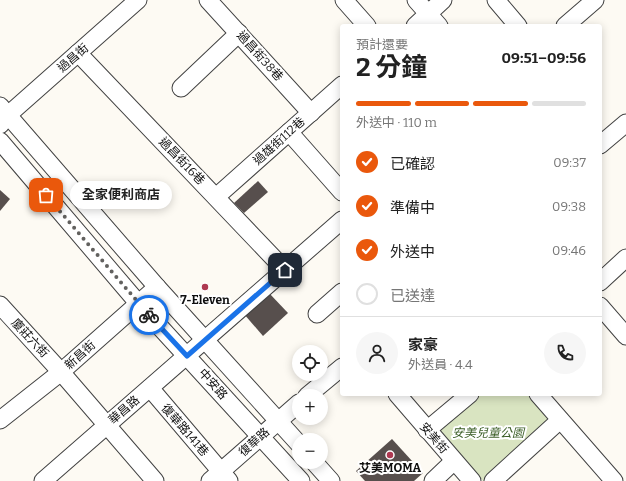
<!DOCTYPE html>
<html lang="zh-TW">
<meta charset="utf-8">
<style>
:root{--surface:#fff;--page:#f6f6f6;--text:#222;--muted:#767676;--line:#e0e0e0;--accent:#ea580c}
body{margin:0;font-family:Bitter,"Noto Sans TC",serif;background:var(--page);color:var(--text);height:100vh;display:flex;flex-direction:column;font-size:15px;white-space:nowrap}
*{box-sizing:border-box;margin:0}
p{font-size:13px;color:var(--muted)}
.icon{flex:none;width:22px;height:22px;fill:none;stroke:currentColor;stroke-width:2;stroke-linecap:round;stroke-linejoin:round}
.map{position:relative;flex:1;overflow:hidden}
.details{position:absolute;left:340px;top:24px;width:262px;height:372px;display:flex;flex-direction:column;background:var(--surface);border-radius:4px;box-shadow:0 2px 10px #0003}
.details>*{flex:none}
.tools{position:absolute;left:292px;top:345px;display:grid;gap:8px}
.tools a{display:grid;place-items:center;width:36px;height:36px;border-radius:50%;background:var(--surface);box-shadow:0 2px 10px #0003;font-size:20px}
.pin{position:absolute;display:grid;place-items:center;width:34px;height:34px;color:#fff;margin:-17px;border-radius:8px;box-shadow:0 2px 6px #0006}
.courier{position:absolute;display:grid;place-items:center;width:40px;height:40px;margin:-20px;border:3px solid #1a73e8;border-radius:50%;background:#fff;color:#222;box-shadow:0 1px 5px #0007}
.bubble{position:absolute;height:28px;border-radius:14px;background:var(--surface);box-shadow:0 2px 10px #0003;font-size:13px;font-weight:700;line-height:28px;text-align:center}
.head em{font-style:normal;font-weight:700}
.head div{display:flex;flex-direction:column-reverse}
.head{display:flex;align-items:center;justify-content:space-between;height:68px;padding:0 16px}
h1{font-size:26px;font-weight:700;line-height:30px}
.bar{display:grid;grid-template-columns:repeat(4,1fr);gap:6px 4px;align-content:center;height:48px;padding:0 16px}
.bar i{height:5px;border-radius:3px;background:var(--line)}
.bar .active{background:var(--accent)}
.bar p{grid-column:span 4}
.line{display:flex;align-items:center;gap:10px;padding:0 16px;border-top:1px solid var(--line)}
.line div{flex:1}
.round{display:grid;place-items:center;flex:none;width:42px;height:42px;border-radius:21px;background:var(--page)}
ol{padding:0 16px;list-style:none}
li{display:flex;align-items:center;gap:12px;height:44px}
li p{margin-inline-start:auto}
li .icon{padding:4px;border-radius:50%;background:var(--accent);color:#fff;stroke-width:4}
li:last-child{color:var(--muted)}
li i{width:22px;height:22px;border:2px solid var(--line);border-radius:50%}
.map>svg:first-child{display:block}
</style>
<div class="map">
<svg width="626" height="481" viewBox="0 0 626 481">
<rect width="100%" height="100%" fill="#fdfaf3"/>
<!-- green -->
<path fill="#d9e4c1" d="M478 394H528L553 422 489 481H483L444 438 440 430 441 425Z"/>
<!-- building -->
<g fill="#574f4d">
<path d="M258 181 268 192 244 213 234 203Z"/>
<path d="M0 190 10 199 0 211Z"/>
<path d="M269 293 288 313 263 336 244 314Z"/>
<path d="M392 439 423 473 414 481H365L356 471Z"/>
</g>
<g fill="none" stroke-linecap="round" stroke-linejoin="round">
<defs>
<g id="minor">
<path d="M208 0 311 113"/>
<path d="M344 0 367 26"/>
<path d="M416 0 439 26"/>
<path d="M496 0 518 26"/>
<path d="M415 26 443 0"/>
<path d="M565 26 595 0"/>
<path d="M78 53 285 270"/>
<path d="M181 88 239 33"/>
<path d="M0 106 157 287 299 444"/>
<path d="M0 125 8 115 138 0"/>
<path d="M289 132 342 192"/>
<path d="M0 141 138 303 301 481"/>
<path d="M600 145 626 123"/>
<path d="M216 197 342 85"/>
<path d="M600 282 626 258"/>
<path d="M0 305 61 372 155 481"/>
<path d="M600 306 626 336"/>
<path d="M317 314 342 292"/>
<path d="M150 388 229 481"/>
<path d="M397 394 472 481"/>
<path d="M538 394 614 481"/>
<path d="M307 396 342 367"/>
<path d="M0 420 61 372 157 287"/>
<path d="M427 430 470 394"/>
<path d="M314 462 331 481"/>
<path d="M43 481 342 220"/>
<path d="M210 481 299 403"/>
<path d="M433 481 454 461"/>
<path d="M493 481 560 420"/>
</g>
</defs>
<!-- minor casing -->
<use href="#minor" stroke="#424242" stroke-width="19"/>
<!-- minor -->
<use href="#minor" stroke="#fff" stroke-width="17"/>
</g>
<g fill="none" stroke-linecap="round" stroke-linejoin="round">
<!-- done -->
<path stroke="#62615f" stroke-width="4" stroke-dasharray="0 7.2" d="M46 195 149 315"/>
<!-- route -->
<path stroke="#1a73e8" stroke-width="5" d="M149 315 187 356 285 270"/>
</g>
<!-- markers -->
<g fill="#ae3951" stroke="#fff" stroke-width="1.5">
<circle cx="205" cy="287" r="4"/>
<circle cx="390" cy="455" r="4"/>
</g>
<g text-anchor="middle" dominant-baseline="central" stroke-width="4" stroke-linejoin="round" paint-order="stroke">
<!-- street labels -->
<g font-size="12" fill="#0f0f0f" stroke="#fff">
<text transform="translate(260 56) rotate(48)">過昌街38巷</text>
<text transform="translate(73 58) rotate(-41)">過昌街</text>
<text transform="translate(279 141) rotate(-42)">過雄街112巷</text>
<text transform="translate(182 161) rotate(46)">過昌街16巷</text>
<text transform="translate(30 338) rotate(47)">廈莊六街</text>
<text transform="translate(80 355) rotate(-42)">新昌街</text>
<text transform="translate(213 384) rotate(48)">中安路</text>
<text transform="translate(124 410) rotate(-41)">華昌路</text>
<text transform="translate(185 430) rotate(49)">復華路141巷</text>
<text transform="translate(434 438) rotate(49)">安美街</text>
<text transform="translate(254 442) rotate(-42)">復華路</text>
</g>
<!-- poi labels -->
<g font-size="12" font-weight="bold" fill="#0f0f0f" stroke="#fff">
<text x="205" y="300">7-Eleven</text>
<text x="390" y="468">艾美MOMA</text>
</g>
<!-- park labels -->
<g font-size="12" font-style="italic" fill="#3c5f28" stroke="#fff">
<text x="488" y="433">安美兒童公園</text>
</g>
</g>
</svg>
<div class="tools">
<a><svg class="icon" aria-label="locate" viewBox="0 0 24 24"><circle cx="12" cy="12" r="6"/><path d="M12 2v4M12 18v4M2 12h4M18 12h4"/></svg></a>
<a>+</a>
<a>−</a>
</div>
<div class="pin" style="left:46px;top:195px;background:#ea580c"><svg class="icon" aria-label="bag" viewBox="0 0 24 24"><path d="M5 8h14l-1 12H6zM9 8a3 3 0 0 1 6 0"/></svg></div>
<div class="pin" style="left:285px;top:270px;background:#1f2937"><svg class="icon" aria-label="home" viewBox="0 0 24 24"><path d="M3 11l9-7 9 7M6 9v11h12V9"/></svg></div>
<div class="courier" style="left:149px;top:315px"><svg class="icon" aria-label="bike" viewBox="0 0 24 24"><circle cx="6" cy="16" r="4"/><circle cx="18" cy="16" r="4"/><path d="M6 16l4-8h5l3 8M10 8l3 8H6M13 5h3"/></svg></div>
<div class="bubble" style="left:70px;top:181px;width:102px">全家便利商店</div>
<section class="details">
<div class="head"><div><h1>2 分鐘</h1><p>預計還要</p></div><em>09:51–09:56</em></div>
<div class="bar"><i class="active"></i><i class="active"></i><i class="active"></i><i></i><p>外送中 · 110 m</p></div>
<ol>
<li><svg class="icon" aria-label="check" viewBox="0 0 24 24"><path d="M5 12l5 5 9-10"/></svg>已確認<p>09:37</p></li>
<li><svg class="icon" aria-label="check" viewBox="0 0 24 24"><path d="M5 12l5 5 9-10"/></svg>準備中<p>09:38</p></li>
<li><svg class="icon" aria-label="check" viewBox="0 0 24 24"><path d="M5 12l5 5 9-10"/></svg>外送中<p>09:46</p></li>
<li><i></i>已送達</li>
</ol>
<div class="line" style="height:72px"><a class="round"><svg class="icon" aria-label="person" viewBox="0 0 24 24"><circle cx="12" cy="8" r="4"/><path d="M4 21q1-7 8-7t8 7"/></svg></a><div><b>家豪</b><p>外送員 · 4.4</p></div><a class="round"><svg class="icon" aria-label="phone" viewBox="0 0 24 24"><path d="M5 4h4l2 5-3 2q2 4 5 5l2-3 5 2v4C11 20 4 13 5 4z"/></svg></a></div>
</section>
</div>
